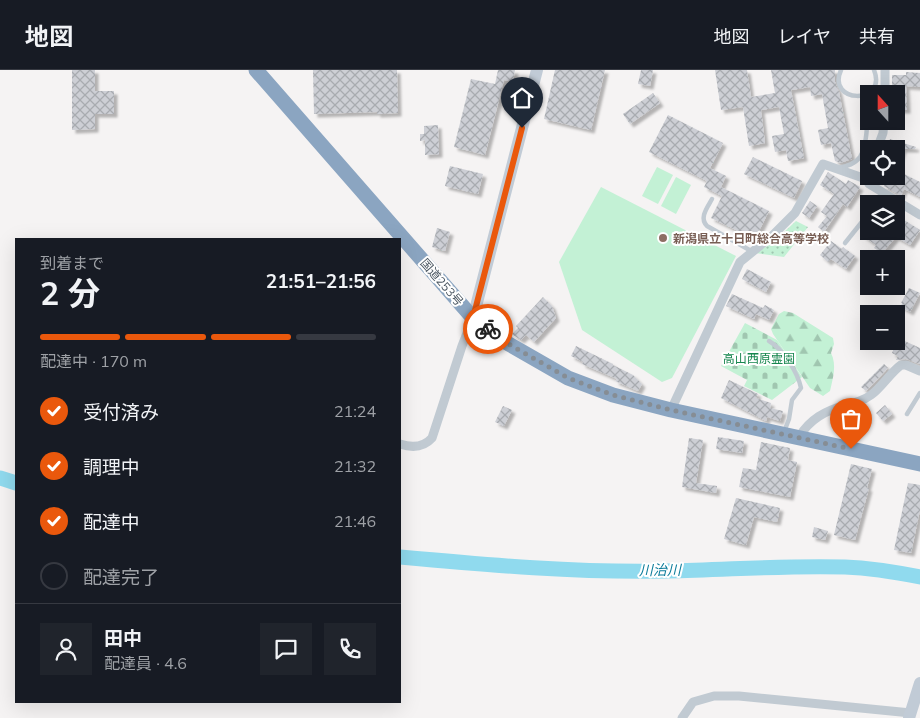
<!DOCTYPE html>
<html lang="ja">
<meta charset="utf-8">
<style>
:root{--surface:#171b24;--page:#20242c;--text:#f1f3f6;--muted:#9ea1a6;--line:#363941;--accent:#ea580c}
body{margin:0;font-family:Mulish,"Noto Sans JP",sans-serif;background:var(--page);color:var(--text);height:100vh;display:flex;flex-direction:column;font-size:19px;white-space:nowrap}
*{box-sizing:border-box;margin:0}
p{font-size:16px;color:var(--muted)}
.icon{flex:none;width:28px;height:28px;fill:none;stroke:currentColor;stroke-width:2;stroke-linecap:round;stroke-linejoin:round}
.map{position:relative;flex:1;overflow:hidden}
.sheet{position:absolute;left:15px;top:168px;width:386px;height:465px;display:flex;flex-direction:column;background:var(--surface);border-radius:0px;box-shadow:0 5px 20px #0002}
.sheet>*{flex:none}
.needle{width:32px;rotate:339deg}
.fabs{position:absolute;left:860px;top:15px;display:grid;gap:10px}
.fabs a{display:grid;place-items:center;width:45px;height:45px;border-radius:0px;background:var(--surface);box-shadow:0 5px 20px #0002;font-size:25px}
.pin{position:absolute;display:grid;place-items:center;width:42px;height:42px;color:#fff;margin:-51px -21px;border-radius:50% 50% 50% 0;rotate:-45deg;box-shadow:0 0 5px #0007}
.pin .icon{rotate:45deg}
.courier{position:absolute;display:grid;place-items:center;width:50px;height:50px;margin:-25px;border:4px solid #ea580c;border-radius:50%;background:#fff;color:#222;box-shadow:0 1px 6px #0007}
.overview em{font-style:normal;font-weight:700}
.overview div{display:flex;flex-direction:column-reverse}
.overview{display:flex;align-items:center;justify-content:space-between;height:85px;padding:0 25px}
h1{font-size:32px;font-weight:700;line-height:38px}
.bar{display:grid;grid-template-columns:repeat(4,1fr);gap:8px 5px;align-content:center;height:60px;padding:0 25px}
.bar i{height:6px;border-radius:4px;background:var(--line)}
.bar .current{background:var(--accent)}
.bar p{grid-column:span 4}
.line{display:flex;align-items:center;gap:12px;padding:0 25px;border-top:1px solid var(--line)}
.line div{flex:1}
.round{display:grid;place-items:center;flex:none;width:52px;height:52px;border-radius:0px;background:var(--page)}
ol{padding:0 25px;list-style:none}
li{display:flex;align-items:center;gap:15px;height:55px}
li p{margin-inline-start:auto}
li .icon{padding:5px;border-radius:50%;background:var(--accent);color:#fff;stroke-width:4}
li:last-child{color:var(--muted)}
li i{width:28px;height:28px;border:2px solid var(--line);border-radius:50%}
header{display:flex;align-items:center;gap:30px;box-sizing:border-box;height:70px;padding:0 25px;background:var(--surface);border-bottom:1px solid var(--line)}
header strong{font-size:24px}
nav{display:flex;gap:28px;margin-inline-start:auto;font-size:18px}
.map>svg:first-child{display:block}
</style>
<header>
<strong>地図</strong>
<nav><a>地図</a><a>レイヤ</a><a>共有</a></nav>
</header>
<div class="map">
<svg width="920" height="648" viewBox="0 0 920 648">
<defs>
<pattern id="green-dots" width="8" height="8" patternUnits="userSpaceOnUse" patternTransform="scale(1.25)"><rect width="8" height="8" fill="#c3f1d5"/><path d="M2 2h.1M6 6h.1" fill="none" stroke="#a0c6b0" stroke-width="1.8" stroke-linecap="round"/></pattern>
<pattern id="forest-firs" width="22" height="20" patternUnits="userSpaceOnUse" patternTransform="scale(1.25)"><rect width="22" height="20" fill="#c3f1d5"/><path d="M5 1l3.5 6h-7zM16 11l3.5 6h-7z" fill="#a0c6b0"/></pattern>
<pattern id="cemetery-stones" width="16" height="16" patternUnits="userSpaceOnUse" patternTransform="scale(1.25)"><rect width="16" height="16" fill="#c3f1d5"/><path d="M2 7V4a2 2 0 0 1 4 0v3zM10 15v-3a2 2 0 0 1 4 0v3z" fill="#a0c6b0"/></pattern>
<pattern id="building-cross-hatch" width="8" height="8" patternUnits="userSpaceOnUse" patternTransform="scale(1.25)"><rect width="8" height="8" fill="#cdcfd5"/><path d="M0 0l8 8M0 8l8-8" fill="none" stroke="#a8abb0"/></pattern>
<filter id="shadow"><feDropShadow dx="3.5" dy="3.5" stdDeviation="1" flood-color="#0004"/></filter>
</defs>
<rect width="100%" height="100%" fill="#f5f3f3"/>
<!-- green -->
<path fill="url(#green-dots)" d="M796 151 808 157 784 187 755 183 771 174Z"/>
<!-- forest -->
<path fill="url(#forest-firs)" d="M784 241 793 243 833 268 834 274 831 283C837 295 833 308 830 321L823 326 810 318 773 264 771 259 779 244Z"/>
<!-- cemetery -->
<path fill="url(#cemetery-stones)" d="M745 253 777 270 802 307 772 330 744 316 747 310 721 296Z"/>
<!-- pitch -->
<g fill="#c3f1d5">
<path d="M657 97 673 105 658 134 642 126Z"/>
<path d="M676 107 691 115 676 144 661 136Z"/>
<path d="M601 117 736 186 672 308 662 312 582 260 559 192Z"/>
</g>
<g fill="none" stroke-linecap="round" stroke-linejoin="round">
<!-- river -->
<g stroke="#90daee" stroke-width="15">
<path d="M0 408 16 413"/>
<path d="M400 487C489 495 578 503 668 501 727 500 786 495 845 497 870 498 895 502 920 507"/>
</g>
</g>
<!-- building -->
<g fill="url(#building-cross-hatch)" filter="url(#shadow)">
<path d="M72 0H95V21H114V44H95V59L72 60Z"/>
<path d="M313 0H397L398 43 377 44V42L314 44Z"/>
<path d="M498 0H515L513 12 504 10 485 85 454 77 471 9 495 14Z"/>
<path d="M555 0H605L591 60 544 49Z"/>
<path d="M641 0H653L650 16 638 14Z"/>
<path d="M715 0H747L751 27 775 23 771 0H835V12L839 22 852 89 840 93 835 91 831 73 821 75 818 60 828 58 822 24 811 26 810 17 791 20 804 88 788 91 786 80 775 82 772 66 784 64 779 37 761 40 765 73 749 76 743 37 721 40Z"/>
<path d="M906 2 920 3V17L906 16 907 40H896V24H892V5H906Z"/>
<path d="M653 23 660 33 630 54 623 44Z"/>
<path d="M668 45 723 73 710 98 726 106 721 117 769 141 755 169 711 148 722 126 704 117 707 111 649 82Z"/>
<path d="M438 55 439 84 425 85V70L420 71V64H424V56Z"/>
<path d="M890 69 916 77 915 79H903L898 94H896V79H887Z"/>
<path d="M753 87 802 111 794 128 744 104Z"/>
<path d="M450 96 483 104 478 124 445 116Z"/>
<path d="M896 100 920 112V127L904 119 901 126 884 116 890 106H896Z"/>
<path d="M828 102 846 114 848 110 860 117 847 137 843 134 824 162 818 157 827 146 821 142 834 124 820 115Z"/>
<path d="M810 131 817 136 809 148 802 143Z"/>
<path d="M896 145 920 160 910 175 896 167 882 183 874 178 876 175 863 166 866 161H874L882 167 885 161H896Z"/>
<path d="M437 158 450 162 445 181 432 177Z"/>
<path d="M831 171 842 179 843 177 855 186 846 199 831 189 828 192 820 185Z"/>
<path d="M747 199 771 212 766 222 742 209Z"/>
<path d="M909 218 920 223 910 242 901 237 902 233H901Z"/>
<path d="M732 224 763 238 765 235 774 240 769 250 756 244 754 249 726 236Z"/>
<path d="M543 227 552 236 556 248 534 272 526 265 521 270 516 267 512 264 518 258 516 256Z"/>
<path d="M898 268 920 278V294L906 289 896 290 898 286 892 283Z"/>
<path d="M576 276 613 294V295L633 305 642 314 638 321 615 311 617 309 582 294 583 292 571 286Z"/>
<path d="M884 294 888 298 866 321 861 317Z"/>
<path d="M729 310 758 324 756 328 771 333 770 338 783 341 780 351 767 347 766 351 721 328Z"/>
<path d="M885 335 892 344 883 351 876 343Z"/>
<path d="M503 336 512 340 504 356 495 352Z"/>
<path d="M718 367 744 371 742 383 716 379Z"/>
<path d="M689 368 703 370 696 413 717 416 716 423 682 417Z"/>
<path d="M761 372 790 378 788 390 797 392 790 427 739 417 743 398 756 400Z"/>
<path d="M851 394 872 399 867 418H869L855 470 834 465Z"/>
<path d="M908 413 920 415V440L911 483 894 480Z"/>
<path d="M736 428 780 438 777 452 754 447 746 475 724 469Z"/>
<path d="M814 457 828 461 825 470 812 467Z"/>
</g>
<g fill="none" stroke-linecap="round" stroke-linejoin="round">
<!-- lane -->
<g stroke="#c1cad2" stroke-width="4.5">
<path d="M841 0C826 34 888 35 874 0"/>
<path d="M839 98C847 96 855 94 860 87 869 73 867 40 868 23"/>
<path d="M712 129C707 138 699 148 707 156L753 182"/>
<path d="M875 134 882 122"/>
<path d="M845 173 869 143"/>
<path d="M769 271C783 279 798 303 801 318L792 330 789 349 784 362"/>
<path d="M907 344 920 323"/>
</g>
<!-- street -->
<g stroke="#c1cad2" stroke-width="9">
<path d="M885 0V24"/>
<path d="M877 79 883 63 884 51"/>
<path d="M869 97 866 109 869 114 920 145"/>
<path d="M671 340 740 192 773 165 795 143 823 94 866 109"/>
<path d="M799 367C810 349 825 341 845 335 854 333 863 331 871 325 882 317 890 303 901 295H906L920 301"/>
<path d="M400 374C412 378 423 378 432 368L462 276 473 248"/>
<path d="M682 648 693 632 714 626H739L911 643"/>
</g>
<!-- secondary -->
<g stroke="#c1cbd6" stroke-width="12">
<path d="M473 248 537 0"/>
<path d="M909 648 920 613"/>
</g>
<!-- highway -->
<path stroke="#8ba5c1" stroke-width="15" d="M256 0 473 248 507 273 568 308 613 325 671 340 920 394"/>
</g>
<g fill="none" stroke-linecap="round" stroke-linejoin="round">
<!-- done -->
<path stroke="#868d94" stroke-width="5" stroke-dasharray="0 9" d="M488 259 507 273 568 308 613 325 671 340 851 379"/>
<!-- route -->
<path stroke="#ea580c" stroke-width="6" d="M488 259 473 248 522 58"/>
</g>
<!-- markers -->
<circle fill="#8d6e63" stroke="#fff" stroke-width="2" cx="663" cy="168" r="5"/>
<g text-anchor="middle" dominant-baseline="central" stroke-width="4" stroke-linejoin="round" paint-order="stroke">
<!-- education labels -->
<g font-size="12" font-weight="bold" fill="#785e54" stroke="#fff" text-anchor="start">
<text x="673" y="168">新潟県立十日町総合高等学校</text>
</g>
<!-- street labels -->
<g font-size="12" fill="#4a5661" stroke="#fff">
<text transform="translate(442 212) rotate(49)">国道253号</text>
</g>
<!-- park labels -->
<g font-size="12" fill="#17864f" stroke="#fff">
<text x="759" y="288">高山西原霊園</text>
</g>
<!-- water labels -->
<g font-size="14" font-style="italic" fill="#0c7c9b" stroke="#fff">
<text transform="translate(660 500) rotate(-1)">川治川</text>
</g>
</g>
</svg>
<div class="fabs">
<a><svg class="needle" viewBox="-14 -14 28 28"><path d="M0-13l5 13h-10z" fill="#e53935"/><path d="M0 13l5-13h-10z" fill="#9ea1a6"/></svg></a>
<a><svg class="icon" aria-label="locate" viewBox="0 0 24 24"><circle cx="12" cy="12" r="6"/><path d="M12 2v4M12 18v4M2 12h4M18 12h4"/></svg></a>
<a><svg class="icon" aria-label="layers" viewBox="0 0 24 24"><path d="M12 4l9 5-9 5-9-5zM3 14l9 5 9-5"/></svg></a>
<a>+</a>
<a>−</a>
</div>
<div class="pin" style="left:851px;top:379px;background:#ea580c"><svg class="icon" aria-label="bag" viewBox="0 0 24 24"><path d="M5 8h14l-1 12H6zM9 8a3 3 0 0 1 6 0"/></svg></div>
<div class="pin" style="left:522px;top:58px;background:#1f2937"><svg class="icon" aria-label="home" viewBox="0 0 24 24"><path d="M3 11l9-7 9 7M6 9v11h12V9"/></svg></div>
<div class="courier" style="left:488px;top:259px"><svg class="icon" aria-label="bike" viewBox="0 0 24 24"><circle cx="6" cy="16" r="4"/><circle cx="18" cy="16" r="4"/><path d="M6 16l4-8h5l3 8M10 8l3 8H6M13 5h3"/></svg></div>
<section class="sheet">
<div class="overview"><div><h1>2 分</h1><p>到着まで</p></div><em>21:51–21:56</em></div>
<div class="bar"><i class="current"></i><i class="current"></i><i class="current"></i><i></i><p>配達中 · 170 m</p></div>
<ol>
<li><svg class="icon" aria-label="check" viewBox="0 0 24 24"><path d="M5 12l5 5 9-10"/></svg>受付済み<p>21:24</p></li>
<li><svg class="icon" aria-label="check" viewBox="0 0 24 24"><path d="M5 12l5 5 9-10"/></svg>調理中<p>21:32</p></li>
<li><svg class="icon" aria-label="check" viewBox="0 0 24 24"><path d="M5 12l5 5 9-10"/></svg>配達中<p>21:46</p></li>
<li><i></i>配達完了</li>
</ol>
<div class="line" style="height:90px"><a class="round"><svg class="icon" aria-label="person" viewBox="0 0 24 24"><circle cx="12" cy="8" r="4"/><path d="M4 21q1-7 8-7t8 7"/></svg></a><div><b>田中</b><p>配達員 · 4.6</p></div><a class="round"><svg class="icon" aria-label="chat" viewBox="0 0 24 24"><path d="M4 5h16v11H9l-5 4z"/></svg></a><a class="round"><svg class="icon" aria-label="phone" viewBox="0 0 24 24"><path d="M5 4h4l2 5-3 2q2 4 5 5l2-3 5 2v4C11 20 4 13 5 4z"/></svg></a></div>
</section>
</div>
